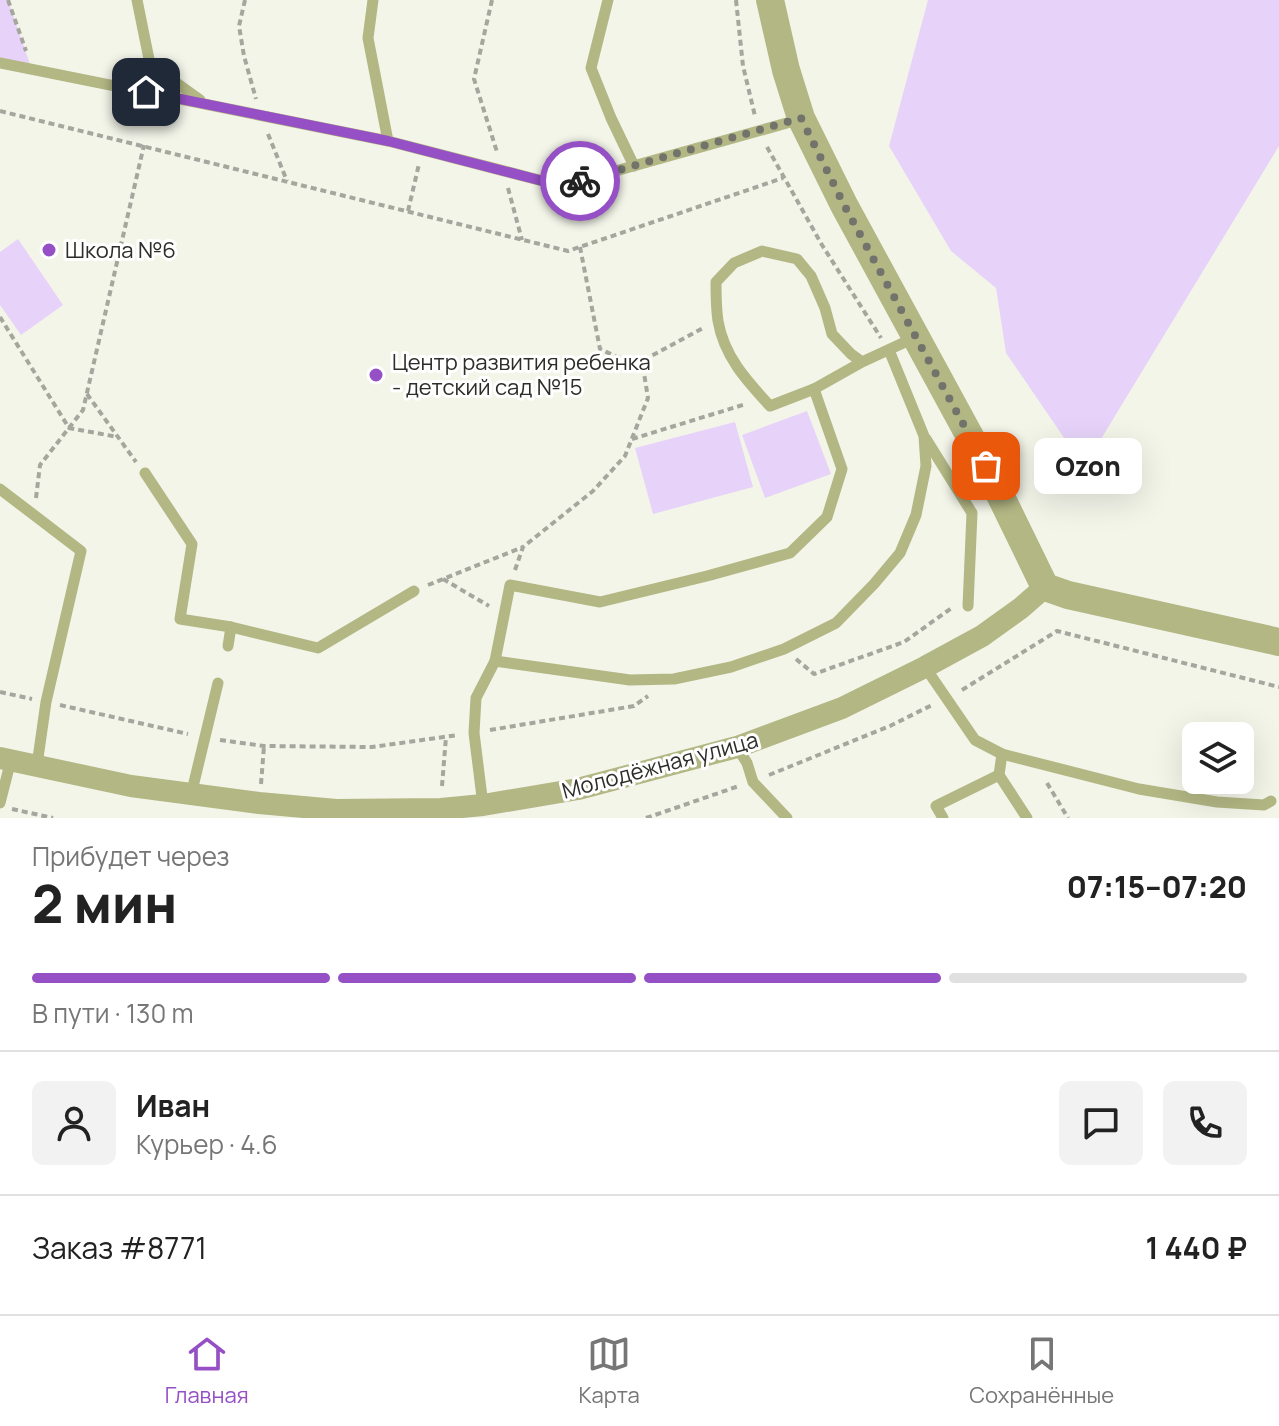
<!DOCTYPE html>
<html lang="ru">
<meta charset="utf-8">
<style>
:root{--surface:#fff;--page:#f2f2f2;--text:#222;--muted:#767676;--line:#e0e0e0;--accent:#9650c5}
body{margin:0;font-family:Manrope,sans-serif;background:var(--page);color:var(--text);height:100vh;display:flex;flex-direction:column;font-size:30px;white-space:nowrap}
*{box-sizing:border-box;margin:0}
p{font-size:26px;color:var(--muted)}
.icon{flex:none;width:44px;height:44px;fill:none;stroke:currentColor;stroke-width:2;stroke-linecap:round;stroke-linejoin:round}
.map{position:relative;height:818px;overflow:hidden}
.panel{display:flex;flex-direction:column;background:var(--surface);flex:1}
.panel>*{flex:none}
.controls{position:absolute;left:1182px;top:722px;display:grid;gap:16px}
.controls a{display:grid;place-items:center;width:72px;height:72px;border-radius:12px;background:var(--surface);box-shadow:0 8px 32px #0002;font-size:40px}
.pin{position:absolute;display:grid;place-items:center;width:68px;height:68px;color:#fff;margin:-34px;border-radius:16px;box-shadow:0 4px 12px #0006}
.courier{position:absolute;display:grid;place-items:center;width:80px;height:80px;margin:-40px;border:6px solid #9650c5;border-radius:50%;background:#fff;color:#222;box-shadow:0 2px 10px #0007}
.bubble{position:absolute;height:56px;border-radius:12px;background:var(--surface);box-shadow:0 8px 32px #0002;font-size:26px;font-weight:800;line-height:56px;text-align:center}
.head em{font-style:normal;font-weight:800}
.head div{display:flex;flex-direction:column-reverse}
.head{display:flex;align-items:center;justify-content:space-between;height:136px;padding:0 32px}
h1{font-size:52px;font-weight:800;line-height:60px}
.bar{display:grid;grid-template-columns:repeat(4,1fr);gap:12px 8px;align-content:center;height:96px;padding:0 32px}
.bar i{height:10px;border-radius:6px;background:var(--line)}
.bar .on{background:var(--accent)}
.bar p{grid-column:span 4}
.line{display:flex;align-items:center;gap:20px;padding:0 32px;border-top:2px solid var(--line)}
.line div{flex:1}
.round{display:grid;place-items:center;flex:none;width:84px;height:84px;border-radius:12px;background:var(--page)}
.dock{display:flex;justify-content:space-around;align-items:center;height:112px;border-top:2px solid var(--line);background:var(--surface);font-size:22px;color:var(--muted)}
.dock a{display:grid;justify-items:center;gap:4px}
.dock .on{color:var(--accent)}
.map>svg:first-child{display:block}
</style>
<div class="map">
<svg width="1279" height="818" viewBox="0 0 1279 818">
<rect width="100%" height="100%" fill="#f3f5e9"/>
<!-- green -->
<g fill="#e7d3f9">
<path d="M0 0H8L32 70 0 63Z"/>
<path d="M928 0H1279V146L1084 467 1006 353 996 288 951 251 889 146Z"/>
<path d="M18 239 63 305 21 335 0 305V252Z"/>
<path d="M807 411 831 474 765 498 742 435Z"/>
<path d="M735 422 753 487 653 514 635 448Z"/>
</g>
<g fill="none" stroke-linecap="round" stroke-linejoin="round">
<!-- path -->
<g stroke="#a5a69d" stroke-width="4" stroke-dasharray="6 4" stroke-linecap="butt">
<path d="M8 0 26 51"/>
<path d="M245 0 239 26 244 56 256 99"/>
<path d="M492 0 474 79 497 152"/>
<path d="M736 0 743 66 755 116"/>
<path d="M0 111 568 251 783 178"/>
<path d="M268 134 287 181"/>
<path d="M767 147 822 245 881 338"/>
<path d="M508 188 522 240"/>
<path d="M408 211 419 164"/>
<path d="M580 247 600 349 617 357 642 361 703 328"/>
<path d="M0 317 69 428 118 437"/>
<path d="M87 394 136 462"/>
<path d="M632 439 746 404"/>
<path d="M36 498 40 465 83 410 144 145"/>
<path d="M515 570 523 547 593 491 625 456 648 398 642 361"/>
<path d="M443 579 489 606"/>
<path d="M428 585 523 547"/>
<path d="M796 659 814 674 904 642 953 607"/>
<path d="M962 690 1057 631 1279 687"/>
<path d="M0 692 32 699"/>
<path d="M60 705 188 734"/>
<path d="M490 730 634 706 648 696"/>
<path d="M220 740 264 746 372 747 458 735"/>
<path d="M769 775 890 726 934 704"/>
<path d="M1047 783 1068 818"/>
<path d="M261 784 264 746"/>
<path d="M442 786 446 737"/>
<path d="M12 809 53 818"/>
<path d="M646 818 739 786"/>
</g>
<!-- service -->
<g stroke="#b3b784" stroke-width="11">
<path d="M137 0 150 64 200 100"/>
<path d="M373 0 368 38 388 141"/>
<path d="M608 0 591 68 611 118 634 166"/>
<path d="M0 63 388 141 562 186 801 119"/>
<path d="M862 362 851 354 832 334 825 308 811 276 797 259 762 251 734 263 716 282C716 295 716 308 718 321 724 356 746 380 770 406L814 389 862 362 916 337"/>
<path d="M926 439 972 513 968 606"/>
<path d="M145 473 192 544 180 619 231 627 318 648 414 591"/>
<path d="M0 489 81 551 46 702 37 765"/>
<path d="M228 646 231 627"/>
<path d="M495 661 630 680 674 679 731 667 784 649 836 623 874 584 900 553 916 515 926 466 924 436 889 350"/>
<path d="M925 667 975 740 1002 754 1139 789 1217 802 1264 805 1271 801"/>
<path d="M737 747 747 763 753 782 787 818"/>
<path d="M1002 754 999 775 1027 818"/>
<path d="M191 795 218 683"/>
<path d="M0 803 11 760"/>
<path d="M483 805 474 733 476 698 495 661 510 585 600 602 707 576 790 553 827 517 842 469 814 389"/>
<path d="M943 818 936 806 999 775"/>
</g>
<!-- minor -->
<path stroke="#b3b784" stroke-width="22" d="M0 758 131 786 259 803 336 810 441 809 483 805 578 789 737 747 842 708 925 667 982 636 1021 608 1045 587"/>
<!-- tertiary -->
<path stroke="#b3b784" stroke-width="28" d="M770 0 786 70 801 118 844 205 986 466 1045 587 1068 595 1279 642"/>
</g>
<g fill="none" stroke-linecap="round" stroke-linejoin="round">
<!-- done -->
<path stroke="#72746c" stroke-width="8" stroke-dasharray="0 14.4" d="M580 181 801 118 844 205 986 466"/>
<!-- route -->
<path stroke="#9650c5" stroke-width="10" d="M146 92 388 141 562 186 580 181"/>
</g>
<!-- markers -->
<g fill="#9650c5" stroke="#fff" stroke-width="3">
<circle cx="49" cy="250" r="8"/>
<circle cx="376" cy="375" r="8"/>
</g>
<g text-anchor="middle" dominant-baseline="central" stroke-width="6" stroke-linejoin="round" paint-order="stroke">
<!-- poi labels -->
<g font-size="22" fill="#2d2e29" stroke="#fff" text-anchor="start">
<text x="65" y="250">Школа №6</text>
<text x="392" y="362">Центр развития ребенка<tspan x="392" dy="25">- детский сад №15</tspan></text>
</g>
<!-- street labels -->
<g font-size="22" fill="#2d2e29" stroke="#fff">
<text transform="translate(660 765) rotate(-15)">Молодёжная улица</text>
</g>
</g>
</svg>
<div class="controls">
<a><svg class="icon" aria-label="layers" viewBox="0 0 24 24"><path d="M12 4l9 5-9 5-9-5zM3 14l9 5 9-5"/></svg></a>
</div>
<div class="pin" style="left:986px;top:466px;background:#ea580c"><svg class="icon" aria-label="bag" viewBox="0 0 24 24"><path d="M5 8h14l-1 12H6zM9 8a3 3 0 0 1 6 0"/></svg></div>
<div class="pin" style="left:146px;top:92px;background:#1f2937"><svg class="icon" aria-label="home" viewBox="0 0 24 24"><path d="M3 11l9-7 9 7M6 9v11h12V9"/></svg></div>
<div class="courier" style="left:580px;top:181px"><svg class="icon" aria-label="bike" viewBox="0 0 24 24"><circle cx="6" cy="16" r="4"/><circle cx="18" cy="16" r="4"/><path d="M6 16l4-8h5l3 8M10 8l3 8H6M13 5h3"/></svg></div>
<div class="bubble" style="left:1034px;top:438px;width:108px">Ozon</div>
</div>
<section class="panel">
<div class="head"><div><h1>2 мин</h1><p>Прибудет через</p></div><em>07:15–07:20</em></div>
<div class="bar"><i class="on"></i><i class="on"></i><i class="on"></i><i></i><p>В пути · 130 m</p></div>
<div class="line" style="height:144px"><a class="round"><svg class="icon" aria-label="person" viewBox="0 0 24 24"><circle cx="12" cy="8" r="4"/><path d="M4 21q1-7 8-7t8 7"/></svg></a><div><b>Иван</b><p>Курьер · 4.6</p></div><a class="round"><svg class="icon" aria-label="chat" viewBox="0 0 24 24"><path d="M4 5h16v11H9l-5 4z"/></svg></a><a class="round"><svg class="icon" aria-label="phone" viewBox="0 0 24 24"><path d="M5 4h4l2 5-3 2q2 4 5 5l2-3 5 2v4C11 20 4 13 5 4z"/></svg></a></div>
<div class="line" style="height:104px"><div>Заказ #8771</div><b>1 440 ₽</b></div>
</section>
<nav class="dock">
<a class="on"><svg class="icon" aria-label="home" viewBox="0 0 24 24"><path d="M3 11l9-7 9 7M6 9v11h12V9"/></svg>Главная</a>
<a><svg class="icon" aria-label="map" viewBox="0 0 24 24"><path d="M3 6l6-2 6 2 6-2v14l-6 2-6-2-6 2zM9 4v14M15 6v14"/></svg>Карта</a>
<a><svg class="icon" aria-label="saved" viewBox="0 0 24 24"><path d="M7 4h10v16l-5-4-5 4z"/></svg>Сохранённые</a>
</nav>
